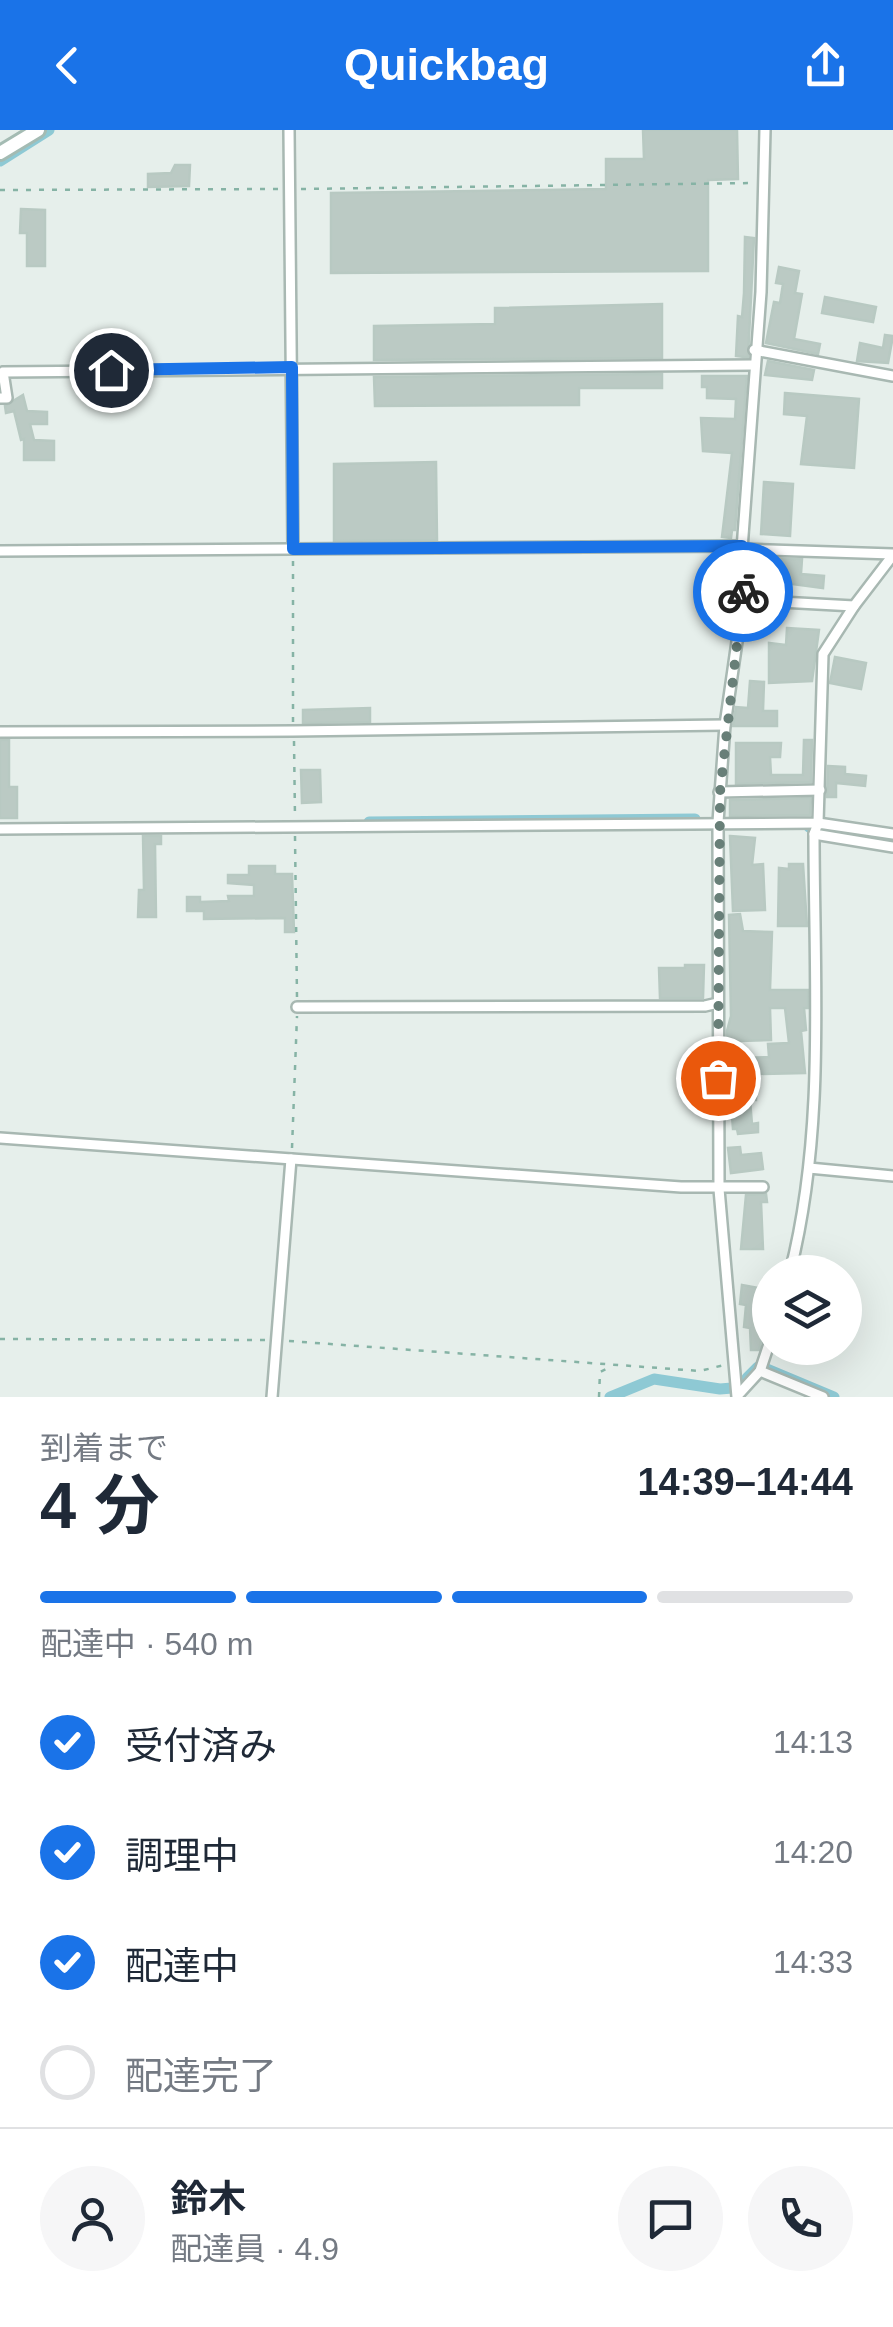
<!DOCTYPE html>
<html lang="ja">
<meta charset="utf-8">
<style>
:root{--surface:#fff;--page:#f6f6f7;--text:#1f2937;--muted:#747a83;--line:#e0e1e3;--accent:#1a73e8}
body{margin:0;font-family:Helvetica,"Noto Sans JP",sans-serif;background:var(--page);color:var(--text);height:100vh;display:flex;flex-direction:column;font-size:38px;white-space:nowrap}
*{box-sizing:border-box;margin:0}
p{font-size:32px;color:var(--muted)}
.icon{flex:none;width:55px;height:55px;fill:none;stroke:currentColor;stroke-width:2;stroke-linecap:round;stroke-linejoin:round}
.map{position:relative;height:1267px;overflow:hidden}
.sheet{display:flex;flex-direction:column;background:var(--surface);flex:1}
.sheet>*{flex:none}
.controls{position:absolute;left:752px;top:1125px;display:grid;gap:20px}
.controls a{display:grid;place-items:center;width:110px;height:110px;border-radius:50%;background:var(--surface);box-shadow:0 10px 40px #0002;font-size:50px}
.pin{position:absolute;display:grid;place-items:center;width:85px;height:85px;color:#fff;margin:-42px;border:5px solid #fff;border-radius:50%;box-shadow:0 2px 10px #0007}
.courier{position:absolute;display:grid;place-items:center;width:100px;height:100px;margin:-50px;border:8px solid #1a73e8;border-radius:50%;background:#fff;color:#222;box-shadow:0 2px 12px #0007}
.overview em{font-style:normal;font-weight:700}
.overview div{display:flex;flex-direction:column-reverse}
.overview{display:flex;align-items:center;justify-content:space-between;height:170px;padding:0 40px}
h1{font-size:65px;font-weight:700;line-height:75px}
.bar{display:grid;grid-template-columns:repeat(4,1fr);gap:15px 10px;align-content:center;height:120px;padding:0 40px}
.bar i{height:12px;border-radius:8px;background:var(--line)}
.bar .selected{background:var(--accent)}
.bar p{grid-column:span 4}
.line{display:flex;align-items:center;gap:25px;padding:0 40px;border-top:2px solid var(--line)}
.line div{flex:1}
.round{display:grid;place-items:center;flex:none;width:105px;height:105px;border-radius:52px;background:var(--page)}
ol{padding:0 40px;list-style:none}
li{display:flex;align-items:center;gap:30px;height:110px}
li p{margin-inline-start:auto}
li .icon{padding:10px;border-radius:50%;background:var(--accent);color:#fff;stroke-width:4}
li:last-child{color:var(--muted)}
li i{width:55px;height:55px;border:5px solid var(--line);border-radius:50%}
header{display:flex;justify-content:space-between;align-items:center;height:130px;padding:0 40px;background:var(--accent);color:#fff;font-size:45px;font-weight:700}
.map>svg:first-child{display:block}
</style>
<header><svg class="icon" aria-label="back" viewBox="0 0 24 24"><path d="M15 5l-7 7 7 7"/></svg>Quickbag<svg class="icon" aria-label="share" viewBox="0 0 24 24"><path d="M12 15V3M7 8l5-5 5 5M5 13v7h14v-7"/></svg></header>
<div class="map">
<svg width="893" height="1267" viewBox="0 0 893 1267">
<rect width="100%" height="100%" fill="#e6efeb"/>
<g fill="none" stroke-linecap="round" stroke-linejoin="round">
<!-- canal -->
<g stroke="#8ec9d4" stroke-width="11">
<path d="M0 31 49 0"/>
<path d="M369 692 695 689"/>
<path d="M809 697 893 708"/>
<path d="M767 1239 834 1267"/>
<path d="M747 1248 758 1237"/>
<path d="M610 1267 654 1249 720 1259 732 1258"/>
</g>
</g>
<!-- building -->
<g fill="#bbcac4" stroke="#b8c9c2" stroke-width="2.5" fill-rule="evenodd">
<path d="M643 0H737L738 49 708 50V141L331 143V63L606 59V29H644Z"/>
<path d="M175 35H190L189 56 148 57V44L171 43Z"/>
<path d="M21 79 45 80V136H27V103H20Z"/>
<path d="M745 107 754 108 748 227H744L736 226 738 186 742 187 744 163Z"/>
<path d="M779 137 799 141 795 163 802 164 794 209 820 214 818 224 766 213 774 172 780 173 783 154 776 153Z"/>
<path d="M825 167 876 177 873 192 822 183Z"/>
<path d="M662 174V228L374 230V196L495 194V178Z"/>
<path d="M885 205 893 206 888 233 857 231 860 213 883 218Z"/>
<path d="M768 231 814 240 812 250 765 245Z"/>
<path d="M662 244V258H579V275L375 276 374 247Z"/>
<path d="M702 246H747L735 400H732L731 408 722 407 732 323 703 321 701 288 735 289 736 269 707 268V257H702Z"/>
<path d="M785 263 859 269 854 338 801 334 807 286 784 284Z"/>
<path d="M23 265 27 281 47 282V294H30L34 310 54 311V330H24V309L21 310 14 281 6 283 5 276Z"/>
<path d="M436 332 437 410 334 411V334Z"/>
<path d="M764 352 793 354 790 406 761 404Z"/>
<path d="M753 428 802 429 801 444 824 446 823 458 777 452 778 447 752 444Z"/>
<path d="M787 498 819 500 812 551 769 553V513L786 515Z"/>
<path d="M835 527 866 533 861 559 830 553Z"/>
<path d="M750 551 764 552 763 581H777V596H733L736 577 748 578Z"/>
<path d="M370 578V592L303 593V580Z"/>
<path d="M0 610H9V657H17V688H0Z"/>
<path d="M804 610H812L811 652 736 654V613H781L780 627H770L771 645H803Z"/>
<path d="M828 636 845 637V644L866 646 865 656 836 653V667H827Z"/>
<path d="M301 640H320L321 672 302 673Z"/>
<path d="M811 668 810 685 730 686V670Z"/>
<path d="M143 706H161V714H155L156 787H138L139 760H144Z"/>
<path d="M730 706 755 708 752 735 763 734 765 780 733 781Z"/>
<path d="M789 734H803L807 796H778L779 738 789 739Z"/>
<path d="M249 736H275V744H292L294 802H285V788L204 789V781H187V767H200V772L229 771 228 766H254V755L228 753V745H249Z"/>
<path d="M740 784 743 801 772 802 770 860H808V878H804L806 900 801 901 805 943 757 944 756 970H750L752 994 758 993V1002L738 1004 737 999H733L730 959H727V901L731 886 729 785ZM770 878H785L789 913 768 914 769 927 740 928V911L771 910Z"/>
<path d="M685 835H704L703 868H660L659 838H685Z"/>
<path d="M740 1017 741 1025 761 1023 763 1039 731 1043 728 1018Z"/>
<path d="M766 1064 767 1072H761L763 1119H741L746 1065Z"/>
<path d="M742 1155 770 1160V1200L764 1199 759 1220H751L750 1198 744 1197 746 1175 740 1174Z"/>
</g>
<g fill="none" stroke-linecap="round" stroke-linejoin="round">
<defs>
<g id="street">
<path d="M289 0 293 419"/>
<path d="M754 220 893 246"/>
<path d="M0 268H7L3 242 754 235"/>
<path d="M742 419 893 424"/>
<path d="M0 421 742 416"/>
<path d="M743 470 854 476"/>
<path d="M0 602 293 601 725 595"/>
<path d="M719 662 820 660"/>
<path d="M0 699 818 693 823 524 854 476 893 425"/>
<path d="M814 704 893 717"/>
<path d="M297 877 705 876 718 873"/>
<path d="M0 1008 681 1057H763"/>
<path d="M809 1038 893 1046"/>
<path d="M790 1142C826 1001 814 849 814 704L818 693 893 704"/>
<path d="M760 1241 823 1267"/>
<path d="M738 1265 760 1241 770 1211"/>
<path d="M272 1267 291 1029"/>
<path d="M737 1267 719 1059 718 692 725 595 743 470 742 419 761 162 765 0"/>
</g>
<path id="secondary" d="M0 23 38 0"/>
</defs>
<!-- street casing -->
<use href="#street" stroke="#a8b8b2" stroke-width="14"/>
<!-- secondary casing -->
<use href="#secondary" stroke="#a4bbb3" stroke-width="18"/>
<!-- path -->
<g stroke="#86b3a5" stroke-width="2.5" stroke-dasharray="5 8" stroke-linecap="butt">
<path d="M301 59 753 53"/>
<path d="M0 60 278 59"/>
<path d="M293 431V593"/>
<path d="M294 611 295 688"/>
<path d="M295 706 297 868"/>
<path d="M292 1018 297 886"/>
<path d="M0 1209 266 1210"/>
<path d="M289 1211 700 1241 724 1235"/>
<path d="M599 1267 600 1242 612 1236"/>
</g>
<!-- street -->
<use href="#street" stroke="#fff" stroke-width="9"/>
<!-- secondary -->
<use href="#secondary" stroke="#fff" stroke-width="12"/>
</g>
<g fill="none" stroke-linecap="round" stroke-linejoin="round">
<!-- done -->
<path stroke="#687f78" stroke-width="10" stroke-dasharray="0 18" d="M718 948 720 662 743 462"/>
<!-- route -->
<path stroke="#1a73e8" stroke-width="12" d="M111 240 292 237 293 419 742 416 743 462"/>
</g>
</svg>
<div class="controls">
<a><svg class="icon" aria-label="layers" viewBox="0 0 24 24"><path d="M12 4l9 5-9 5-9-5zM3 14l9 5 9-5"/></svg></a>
</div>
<div class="pin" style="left:718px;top:948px;background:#ea580c"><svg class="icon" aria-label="bag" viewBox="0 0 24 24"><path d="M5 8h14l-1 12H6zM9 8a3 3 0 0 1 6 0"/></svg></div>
<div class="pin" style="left:111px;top:240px;background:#1f2937"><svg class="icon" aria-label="home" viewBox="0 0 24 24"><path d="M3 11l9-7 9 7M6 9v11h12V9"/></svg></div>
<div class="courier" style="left:743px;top:462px"><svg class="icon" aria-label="bike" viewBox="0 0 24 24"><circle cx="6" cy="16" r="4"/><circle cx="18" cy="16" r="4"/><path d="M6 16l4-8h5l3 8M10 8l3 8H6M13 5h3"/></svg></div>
</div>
<section class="sheet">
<div class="overview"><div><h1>4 分</h1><p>到着まで</p></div><em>14:39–14:44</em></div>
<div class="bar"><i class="selected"></i><i class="selected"></i><i class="selected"></i><i></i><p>配達中 · 540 m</p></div>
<ol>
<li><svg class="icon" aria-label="check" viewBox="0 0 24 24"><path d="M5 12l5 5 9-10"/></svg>受付済み<p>14:13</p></li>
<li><svg class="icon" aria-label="check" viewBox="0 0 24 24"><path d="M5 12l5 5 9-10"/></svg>調理中<p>14:20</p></li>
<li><svg class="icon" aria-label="check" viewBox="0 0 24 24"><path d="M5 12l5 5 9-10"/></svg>配達中<p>14:33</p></li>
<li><i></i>配達完了</li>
</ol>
<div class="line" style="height:180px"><a class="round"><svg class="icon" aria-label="person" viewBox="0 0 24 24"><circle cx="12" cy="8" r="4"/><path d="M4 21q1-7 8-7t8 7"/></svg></a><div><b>鈴木</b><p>配達員 · 4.9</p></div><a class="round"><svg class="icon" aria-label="chat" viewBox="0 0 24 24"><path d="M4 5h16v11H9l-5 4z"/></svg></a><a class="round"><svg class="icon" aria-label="phone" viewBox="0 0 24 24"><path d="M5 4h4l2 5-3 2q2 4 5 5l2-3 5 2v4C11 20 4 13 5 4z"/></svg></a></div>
</section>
